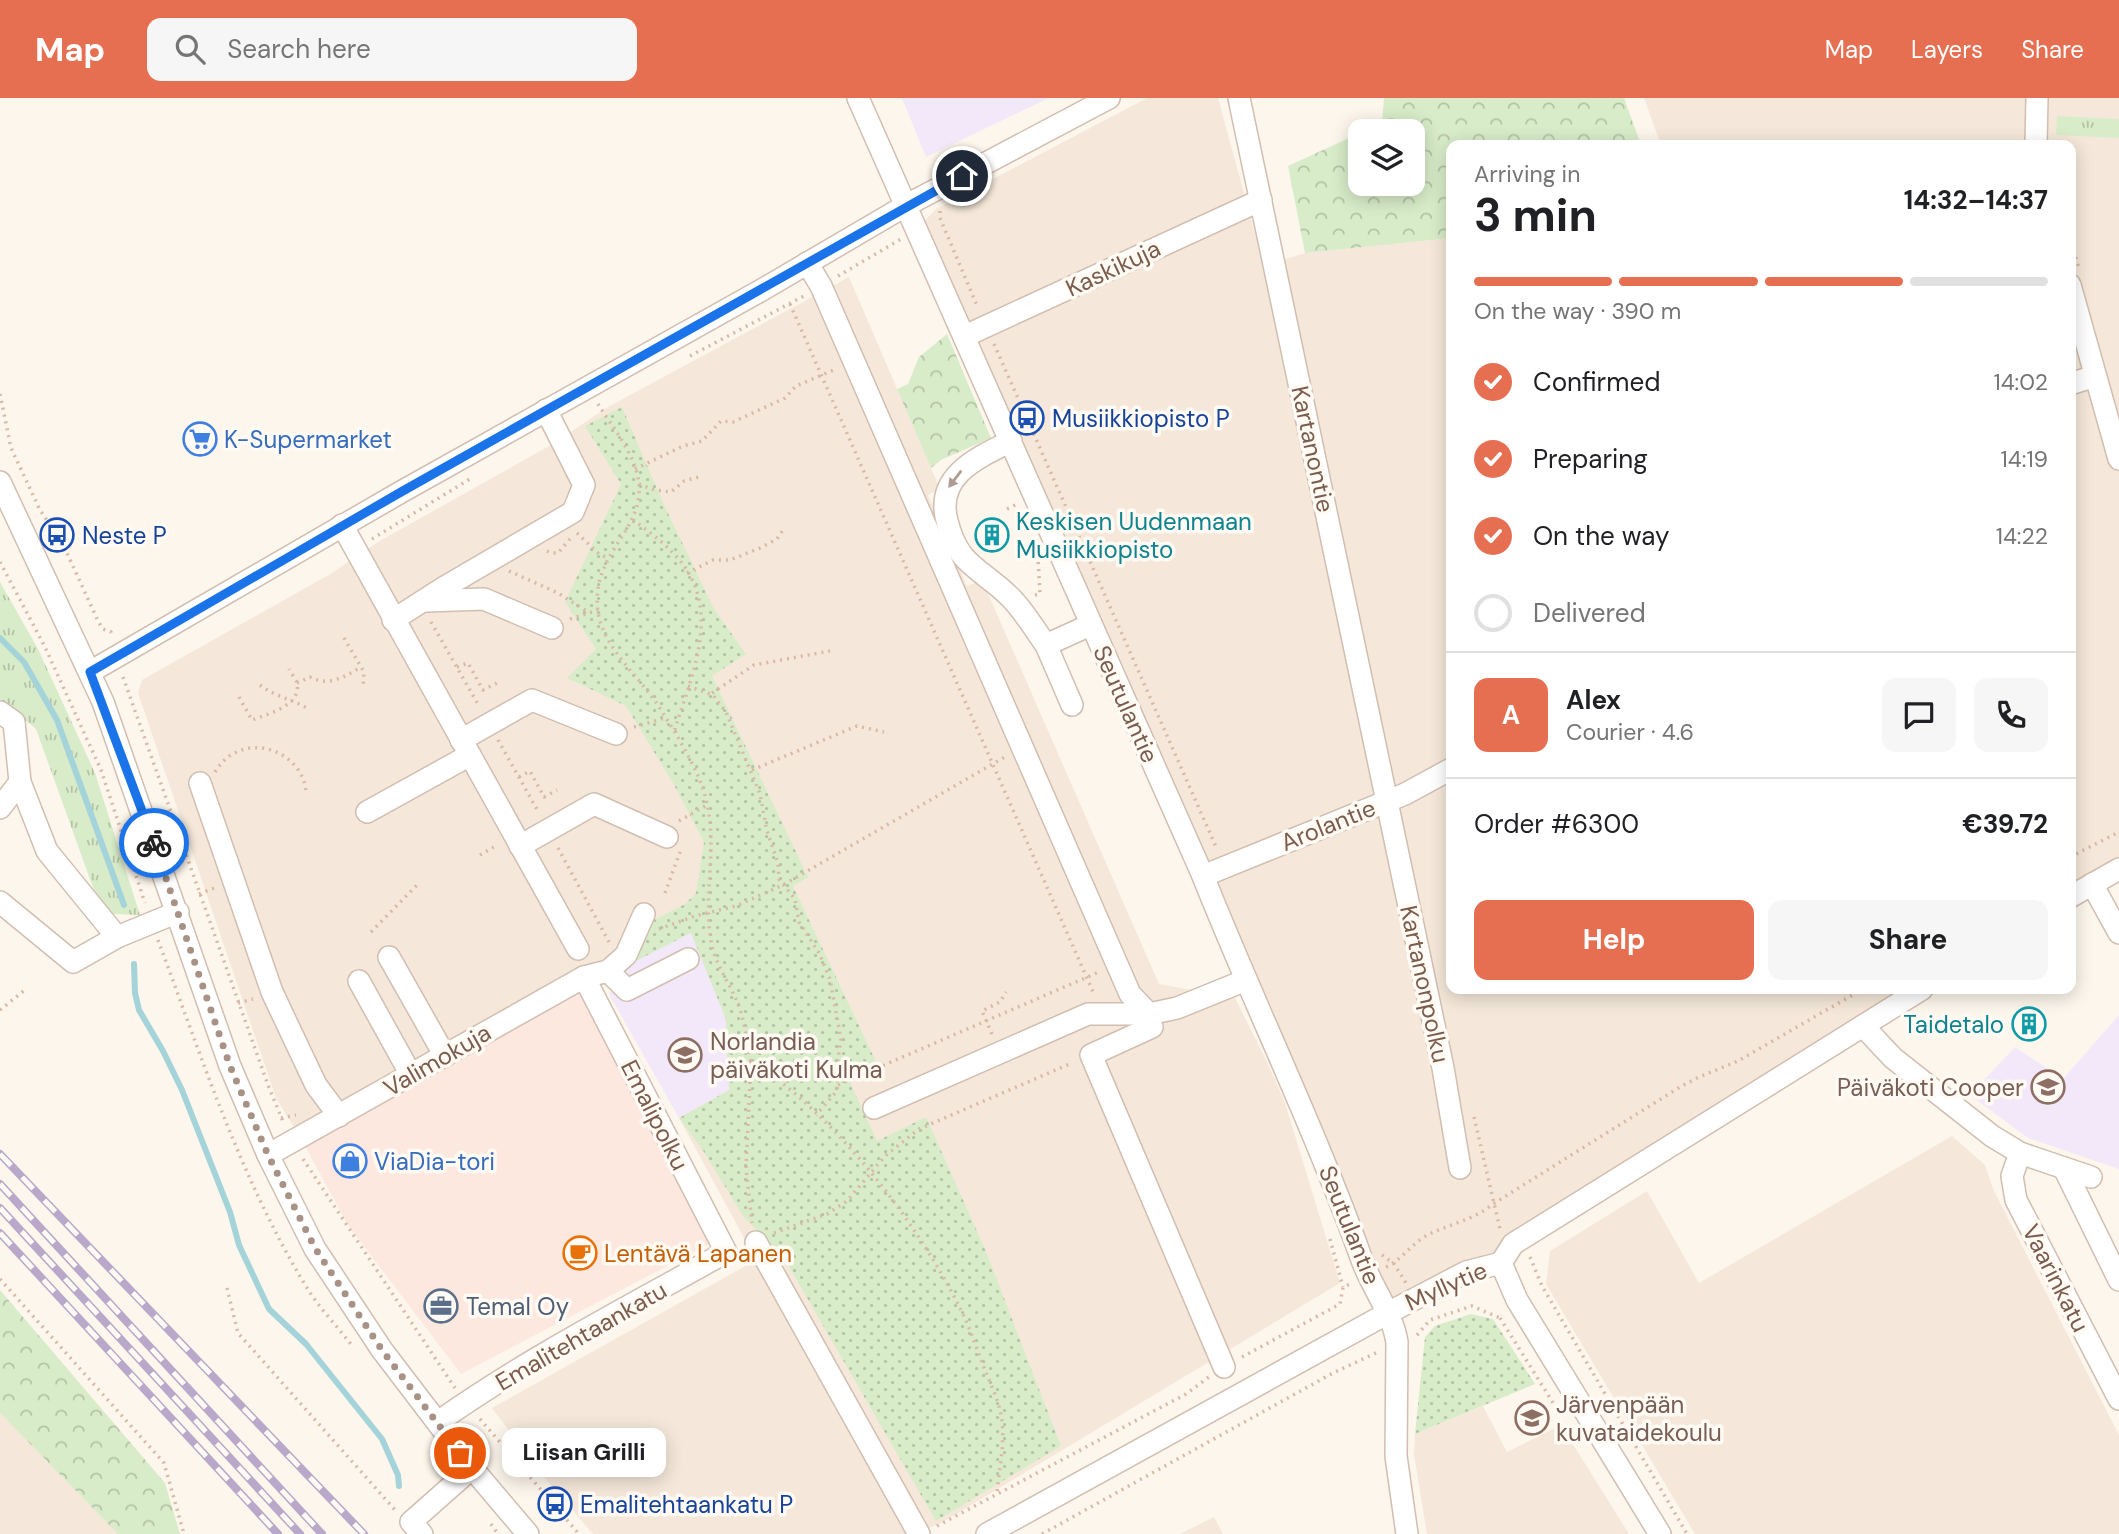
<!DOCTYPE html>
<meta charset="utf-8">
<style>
:root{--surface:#fff;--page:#f6f6f6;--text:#202124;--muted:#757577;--line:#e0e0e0;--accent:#e76f51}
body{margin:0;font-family:"DM Sans",sans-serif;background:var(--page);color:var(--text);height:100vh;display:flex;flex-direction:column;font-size:26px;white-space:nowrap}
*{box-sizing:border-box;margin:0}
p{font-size:23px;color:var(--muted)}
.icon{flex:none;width:38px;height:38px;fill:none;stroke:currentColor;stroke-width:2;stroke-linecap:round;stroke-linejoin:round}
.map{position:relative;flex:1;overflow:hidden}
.side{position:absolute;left:1446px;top:42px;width:630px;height:854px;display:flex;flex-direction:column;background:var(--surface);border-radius:14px;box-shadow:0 4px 18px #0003}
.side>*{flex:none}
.buttons{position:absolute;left:1348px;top:21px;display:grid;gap:14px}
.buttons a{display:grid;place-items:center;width:77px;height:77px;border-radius:14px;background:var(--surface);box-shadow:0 4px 18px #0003;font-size:35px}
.pin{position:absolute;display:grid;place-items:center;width:60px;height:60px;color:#fff;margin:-30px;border:4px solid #fff;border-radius:50%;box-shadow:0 2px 7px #0007}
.courier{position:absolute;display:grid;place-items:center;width:70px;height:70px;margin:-35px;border:5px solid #1a73e8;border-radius:50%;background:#fff;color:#222;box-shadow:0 2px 9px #0007}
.bubble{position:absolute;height:49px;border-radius:14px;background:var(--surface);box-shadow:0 4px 18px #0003;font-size:23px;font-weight:700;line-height:49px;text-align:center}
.overview em{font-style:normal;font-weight:700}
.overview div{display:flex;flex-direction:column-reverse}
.overview{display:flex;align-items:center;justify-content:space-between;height:119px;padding:0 28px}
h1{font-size:46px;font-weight:700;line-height:52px}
.bar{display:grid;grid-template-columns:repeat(4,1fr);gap:10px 7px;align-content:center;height:84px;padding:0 28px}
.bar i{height:9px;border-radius:5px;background:var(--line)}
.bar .current{background:var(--accent)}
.bar p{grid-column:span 4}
.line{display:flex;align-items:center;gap:18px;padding:0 28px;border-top:2px solid var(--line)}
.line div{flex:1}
.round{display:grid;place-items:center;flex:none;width:74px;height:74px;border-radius:14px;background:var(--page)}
ol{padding:0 28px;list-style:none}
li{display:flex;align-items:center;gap:21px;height:77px}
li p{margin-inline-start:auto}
li .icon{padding:7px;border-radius:50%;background:var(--accent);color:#fff;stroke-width:4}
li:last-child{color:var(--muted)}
li i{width:38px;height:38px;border:4px solid var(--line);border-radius:50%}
.cta{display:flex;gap:14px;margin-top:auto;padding:14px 28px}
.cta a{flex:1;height:80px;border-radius:14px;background:var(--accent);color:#fff;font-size:28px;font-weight:700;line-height:80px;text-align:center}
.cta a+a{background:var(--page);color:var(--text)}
header{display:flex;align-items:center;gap:42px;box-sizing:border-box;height:98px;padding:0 35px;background:var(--accent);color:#fff}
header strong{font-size:33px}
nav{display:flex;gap:38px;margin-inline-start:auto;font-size:24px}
.search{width:490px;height:63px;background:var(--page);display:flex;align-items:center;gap:18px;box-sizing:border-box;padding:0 24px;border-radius:14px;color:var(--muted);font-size:26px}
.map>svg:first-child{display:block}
</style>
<header>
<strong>Map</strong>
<div class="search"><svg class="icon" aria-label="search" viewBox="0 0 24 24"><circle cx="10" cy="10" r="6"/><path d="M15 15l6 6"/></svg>Search here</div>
<nav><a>Map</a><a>Layers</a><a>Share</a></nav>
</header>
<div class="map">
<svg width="2119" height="1436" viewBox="0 0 2119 1436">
<defs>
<pattern id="grass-tufts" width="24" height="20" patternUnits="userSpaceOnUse" patternTransform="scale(1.75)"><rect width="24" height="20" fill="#d8ecc9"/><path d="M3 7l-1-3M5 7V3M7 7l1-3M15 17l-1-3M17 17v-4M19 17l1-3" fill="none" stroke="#b4c2a5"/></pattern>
<pattern id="forest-crowns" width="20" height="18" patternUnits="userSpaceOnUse" patternTransform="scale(1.75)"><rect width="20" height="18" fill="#d8ecc9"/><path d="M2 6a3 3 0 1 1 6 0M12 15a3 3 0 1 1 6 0" fill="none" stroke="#b4c2a5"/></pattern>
<pattern id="park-dots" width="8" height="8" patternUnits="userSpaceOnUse" patternTransform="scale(1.75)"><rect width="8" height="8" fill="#d8ecc9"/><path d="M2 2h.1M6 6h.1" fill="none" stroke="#b4c2a5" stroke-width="1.8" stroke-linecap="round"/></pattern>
</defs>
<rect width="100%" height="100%" fill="#fdf6ec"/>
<!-- residential -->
<g fill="#f5e8da">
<path d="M1147 0H1218L1264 168 1305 155 1451 140V891H1922L1513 1146 1388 1215 917 131 936 111Z"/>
<path d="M1644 0H2119V771L2070 799V47H1661Z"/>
<path d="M849 179 940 391 928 397 967 488 982 482 1159 886 1235 900 1267 964 1285 1005 1340 1185 941 1425 914 1436H593L538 1372 492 1310 756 1162 679 1020 729 992 690 835 300 1039 276 1000 138 595 142 582 332 475 378 444 551 347 608 309Z"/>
<path d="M1952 1038 1985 1067 1993 1091 2119 1337V1436H1695L1546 1186 1550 1153 1647 1093 1699 1185Z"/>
<path d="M1483 1308 1507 1354 1561 1327 1629 1436H1427L1414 1357 1415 1336Z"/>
<path d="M0 1315 118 1436H0Z"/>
<path d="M1214 1419 1223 1436H1180Z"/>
</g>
<!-- commercial -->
<path fill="#fde8e0" d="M584 881 709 1146 461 1276 348 1127 300 1039Z"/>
<!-- education -->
<g fill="#f3e8fa">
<path d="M902 0H1049L926 59Z"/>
<path d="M691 835 726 922 729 992 679 1020 609 896 630 865Z"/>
<path d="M2119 917V1071L2028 1040 1970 997 2015 949 2063 981Z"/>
</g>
<!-- grass -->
<g fill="url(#grass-tufts)">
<path d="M2057 18 2119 21V40L2056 37Z"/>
<path d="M0 484 38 551 95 675 140 817 113 816 95 795 36 631 0 601Z"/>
</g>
<!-- forest -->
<g fill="url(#forest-crowns)">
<path d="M1384 0H1624L1641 47H1451V140L1305 155 1288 68 1360 35V86H1412V33H1363L1382 25Z"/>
<path d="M947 236 991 340 941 362 931 370 897 291 908 286 919 259Z"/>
<path d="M0 1192 165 1385 180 1436H118L0 1315Z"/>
</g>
<!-- park -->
<g fill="url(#park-dots)">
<path d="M622 309 664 407 714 511 746 556 712 578 808 779 793 788 878 968 849 982 877 1043 926 1019 985 1151 1061 1348 936 1423 784 1160 743 1118 704 1054 679 1020 729 992 726 921 691 835 634 864 654 822 685 806 696 795 704 744 673 685 626 608 567 580 596 551 565 504 621 386 585 328Z"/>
<path d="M1471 1216 1493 1221 1535 1286 1415 1336 1425 1239 1435 1228Z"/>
</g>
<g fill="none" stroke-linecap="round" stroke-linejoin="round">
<!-- stream -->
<g stroke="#a5d3da" stroke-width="6">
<path d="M0 540 24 564 57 622 124 807"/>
<path d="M134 866 135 895 139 912 163 953 182 992 230 1114 239 1147 269 1211 306 1246 382 1341 398 1377 399 1388"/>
</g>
<defs>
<g id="minor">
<path d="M858 0 1203 778C1254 906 1315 1031 1362 1162 1372 1190 1392 1214 1397 1244L1396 1358 1407 1436"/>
<path d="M1239 0 1443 970 1460 1070"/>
<path d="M2036 47 2037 0"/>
<path d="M807 165 821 188 1130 896 1149 916"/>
<path d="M2070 187 2119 361"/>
<path d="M965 238 1261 102"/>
<path d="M2070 286 2095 278"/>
<path d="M1011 343C977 360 935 378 947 423 950 435 954 446 962 457 975 473 996 484 1011 500 1024 513 1035 532 1046 547L1090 527"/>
<path d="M0 384 103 604 230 968 268 1057 315 1151 382 1252 472 1370 528 1436"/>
<path d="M342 427 578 851"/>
<path d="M426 503 484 501 552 530"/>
<path d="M393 522 443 490 573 414 584 387 546 312"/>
<path d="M1046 547 1072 607"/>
<path d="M90 574 401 394 760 193 905 108 1109 0"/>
<path d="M0 614 14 624 20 684 47 753 117 839 178 814"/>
<path d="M461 642 532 602 616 636"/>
<path d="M200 685 272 894 316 987 339 1018"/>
<path d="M0 710 20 684"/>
<path d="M367 714 470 657"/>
<path d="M520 748 594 706 667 739"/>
<path d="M1203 778 1405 696 1451 671"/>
<path d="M2092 786 2119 835"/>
<path d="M2070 799 2119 771"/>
<path d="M0 804 73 864 117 839"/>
<path d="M389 859 445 958"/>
<path d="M608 873 627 892 688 861"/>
<path d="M359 883 411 977"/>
<path d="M1863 928 1893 960 1992 1038 2020 1055 2091 1079"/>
<path d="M1152 929 1091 957 1224 1269"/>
<path d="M874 1010 1088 916H1149L1177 910 1246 882"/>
<path d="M2020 1055 2012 1078 2016 1102 2119 1301"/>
<path d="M268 1057 584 879 608 873 626 857 644 816"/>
<path d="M2064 1070 2119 1182"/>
<path d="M756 1144 919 1436"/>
<path d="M1501 1165 1517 1202 1660 1436"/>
<path d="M438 1324C528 1260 629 1209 726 1154L584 879"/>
<path d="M422 1436 411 1424 472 1370"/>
<path d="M987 1436 1388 1215 1466 1174 1501 1165 1513 1146 1922 891"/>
</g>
</defs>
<!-- minor casing -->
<use href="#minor" stroke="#d1beb0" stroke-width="24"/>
<!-- path -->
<g stroke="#d9b8a5" stroke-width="3.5" stroke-dasharray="2 5" stroke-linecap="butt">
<path d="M940 113V120L978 210"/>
<path d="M2070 139 2079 170"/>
<path d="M838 178 901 141"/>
<path d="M790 206 1094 896"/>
<path d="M994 246 1217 751"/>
<path d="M690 258 804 198"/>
<path d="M0 296 11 350 40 412 62 444 98 523 103 531 111 534 112 538"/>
<path d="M598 306C613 330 636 357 639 386 643 435 590 455 598 514 604 551 638 577 657 606 672 629 688 655 699 680 724 740 700 791 712 848 717 869 730 886 738 906 745 924 747 944 751 963 834 1015 918 1125 961 1212 970 1230 976 1249 983 1267 989 1283 998 1300 1001 1317 1006 1342 999 1371 997 1396"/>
<path d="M635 371 683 348 702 343 721 323 733 324 785 300 796 288 836 271"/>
<path d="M639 386 654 392 671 394 684 383 703 378"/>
<path d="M1007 411 1017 406"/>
<path d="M633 422C647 432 662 443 674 456 725 508 692 576 674 634"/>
<path d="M577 435 599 456 608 460"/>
<path d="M372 441 473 379"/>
<path d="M547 453 551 455H558L570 441"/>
<path d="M0 464 45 549 101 672 145 805"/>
<path d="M509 473 558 495 588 514"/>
<path d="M687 475 713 462H730L760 450 777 441 783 432"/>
<path d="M1035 497 1040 496 1038 460"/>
<path d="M570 521 598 512"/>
<path d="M431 524 479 608"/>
<path d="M344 540 364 574 363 589"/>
<path d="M457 569 468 565 483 592 497 585"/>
<path d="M123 579 268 987 284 1026"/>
<path d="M297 585 310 579C329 589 344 579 361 569"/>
<path d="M260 587C274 598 291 601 307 610"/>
<path d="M688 588 713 597 726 614 760 696 767 733 778 765 779 781 795 801 799 824 819 855 830 881 841 941 836 974 838 987 836 994 816 1017"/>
<path d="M712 595 754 567 830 553"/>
<path d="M239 599 252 622C267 616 302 608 297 585 296 581 291 575 289 571"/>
<path d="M634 629 665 620"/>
<path d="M498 642 539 715"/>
<path d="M752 672 857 628 884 634"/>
<path d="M215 674C220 666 226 659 235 655 264 639 304 661 306 694"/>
<path d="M519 679 530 673 544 699 557 692"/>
<path d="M679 723 707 707"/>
<path d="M558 750 609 844"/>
<path d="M480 757 497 747"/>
<path d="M2070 759 2119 734"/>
<path d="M665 795 680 754"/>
<path d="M199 796 217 789"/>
<path d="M659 831 695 818 736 808 783 787 1005 659"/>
<path d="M371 834 417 787"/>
<path d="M158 842C202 960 241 1082 307 1190 320 1211 338 1229 353 1249"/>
<path d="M238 905 253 901"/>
<path d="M0 912 26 891"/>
<path d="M992 936 982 913 1000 904 1006 894"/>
<path d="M751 963 746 1070 752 1125"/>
<path d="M838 987 1099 874"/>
<path d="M1474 1019 1500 1131"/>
<path d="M281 1020 296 1017"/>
<path d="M303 1061 455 1290"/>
<path d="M774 1135 827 1116 847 1103 885 1058 919 1031 1072 965"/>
<path d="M1330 1141 1343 1189"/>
<path d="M1382 1157 1394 1166 1406 1185"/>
<path d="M1530 1159 1542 1188 1687 1436"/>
<path d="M1386 1169C1401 1162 1410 1148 1424 1139 1447 1126 1473 1123 1493 1106L1680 989 1699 979 1738 963 1863 891"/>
<path d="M0 1181 164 1365 184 1436"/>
<path d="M227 1190 238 1235 396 1413"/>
<path d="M1500 1220 1560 1316"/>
<path d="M1417 1237 1430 1222 1472 1208 1500 1220 1502 1217"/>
<path d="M1242 1259 1340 1206 1343 1189 1350 1186"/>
<path d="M480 1321 579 1436"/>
<path d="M491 1426 498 1436"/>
<path d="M937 1428 1186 1296 1209 1279"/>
<path d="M1042 1436 1333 1275 1378 1254"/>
</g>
<!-- minor -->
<use href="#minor" stroke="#fff" stroke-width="21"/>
<defs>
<g id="rail">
<path d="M0 1056 364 1436"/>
<path d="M0 1086 322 1436"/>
<path d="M0 1110 300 1436"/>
<path d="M0 1135 278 1436"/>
</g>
</defs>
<!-- rail casing -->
<use href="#rail" stroke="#b9a8c9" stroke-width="8"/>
<!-- rail -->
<use href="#rail" stroke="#fffaf3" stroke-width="5" stroke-dasharray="16" stroke-linecap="butt"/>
</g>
<!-- one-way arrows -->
<defs><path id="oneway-solid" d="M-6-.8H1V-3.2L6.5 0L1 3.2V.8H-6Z" transform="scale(1.75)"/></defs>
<use fill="#af9d94" href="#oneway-solid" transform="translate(955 381) rotate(127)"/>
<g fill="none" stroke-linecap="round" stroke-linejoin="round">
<!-- done -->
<path stroke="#a89285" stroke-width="7" stroke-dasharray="0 12.6" d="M154 745 230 968 268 1057 315 1150 382 1252 460 1355"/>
<!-- route -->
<path stroke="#1a73e8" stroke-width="9" d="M154 745 90 574 401 394 962 78"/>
</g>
<!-- icons -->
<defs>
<symbol id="bus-ring" viewBox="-11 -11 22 22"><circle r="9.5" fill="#fffaf3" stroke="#1a4fb4" stroke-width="1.5"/><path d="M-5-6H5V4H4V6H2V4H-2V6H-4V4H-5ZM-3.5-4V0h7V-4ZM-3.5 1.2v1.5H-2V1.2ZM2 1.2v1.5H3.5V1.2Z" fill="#1a4fb4"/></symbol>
<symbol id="supermarket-ring" viewBox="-11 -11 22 22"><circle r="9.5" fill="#fffaf3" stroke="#3f7fe0" stroke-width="1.5"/><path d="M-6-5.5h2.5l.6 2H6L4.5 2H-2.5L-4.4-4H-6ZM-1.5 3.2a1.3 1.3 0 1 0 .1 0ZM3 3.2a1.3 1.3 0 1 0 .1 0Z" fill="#3f7fe0"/></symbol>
<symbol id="building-ring" viewBox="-11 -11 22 22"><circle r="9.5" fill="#fffaf3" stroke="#0f9aa8" stroke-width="1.5"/><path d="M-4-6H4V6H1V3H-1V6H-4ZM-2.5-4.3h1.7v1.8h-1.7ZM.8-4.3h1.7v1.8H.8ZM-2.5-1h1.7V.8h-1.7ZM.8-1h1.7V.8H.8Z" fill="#0f9aa8"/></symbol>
<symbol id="school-ring" viewBox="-11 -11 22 22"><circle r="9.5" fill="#fffaf3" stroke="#8d6e63" stroke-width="1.5"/><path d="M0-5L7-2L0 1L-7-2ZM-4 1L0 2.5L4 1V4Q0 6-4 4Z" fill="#8d6e63"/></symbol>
<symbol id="shop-ring" viewBox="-11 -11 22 22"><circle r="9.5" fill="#fffaf3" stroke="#3f7fe0" stroke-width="1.5"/><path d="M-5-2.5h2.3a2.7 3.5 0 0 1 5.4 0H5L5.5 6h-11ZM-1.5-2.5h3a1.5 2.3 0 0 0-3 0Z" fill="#3f7fe0"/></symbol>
<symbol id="cafe-ring" viewBox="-11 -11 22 22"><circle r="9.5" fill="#fffaf3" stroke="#e8710a" stroke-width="1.5"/><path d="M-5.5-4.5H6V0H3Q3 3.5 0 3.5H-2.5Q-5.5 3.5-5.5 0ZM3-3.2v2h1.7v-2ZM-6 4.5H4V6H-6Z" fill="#e8710a"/></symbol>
<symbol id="office-ring" viewBox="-11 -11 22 22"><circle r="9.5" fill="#fffaf3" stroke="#5c6f8a" stroke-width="1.5"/><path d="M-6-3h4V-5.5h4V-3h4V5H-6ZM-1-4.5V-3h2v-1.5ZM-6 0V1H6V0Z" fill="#5c6f8a"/></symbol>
</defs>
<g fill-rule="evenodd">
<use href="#bus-ring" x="1008" y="301" width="38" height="38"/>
<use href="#supermarket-ring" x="181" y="322" width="38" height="38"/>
<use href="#bus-ring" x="38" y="418" width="38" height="38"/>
<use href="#building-ring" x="973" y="418" width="38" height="38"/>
<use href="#building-ring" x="2010" y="907" width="38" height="38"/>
<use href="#school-ring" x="666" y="938" width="38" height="38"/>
<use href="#school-ring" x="2029" y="970" width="38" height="38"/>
<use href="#shop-ring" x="331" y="1044" width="38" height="38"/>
<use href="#cafe-ring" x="561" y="1136" width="38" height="38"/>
<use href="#office-ring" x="422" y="1189" width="38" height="38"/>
<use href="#school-ring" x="1513" y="1301" width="38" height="38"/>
<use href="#bus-ring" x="536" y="1387" width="38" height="38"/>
</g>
<g text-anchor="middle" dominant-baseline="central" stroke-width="7" stroke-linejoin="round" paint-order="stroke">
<!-- street labels -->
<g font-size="24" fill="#7a5c4d" stroke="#fffaf3">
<text transform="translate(1113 170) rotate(-25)">Kaskikuja</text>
<text transform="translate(1313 351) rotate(78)">Kartanontie</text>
<text transform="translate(1126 606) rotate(66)">Seutulantie</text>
<text transform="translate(1328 727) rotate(-22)">Arolantie</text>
<text transform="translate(1425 886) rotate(78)">Kartanonpolku</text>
<text transform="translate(437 962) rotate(-30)">Valimokuja</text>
<text transform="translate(655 1017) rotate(63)">Emalipolku</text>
<text transform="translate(1350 1127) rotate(68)">Seutulantie</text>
<text transform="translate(2056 1180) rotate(63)">Vaarinkatu</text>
<text transform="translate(1446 1188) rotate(-24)">Myllytie</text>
<text transform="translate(581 1238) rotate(-30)">Emalitehtaankatu</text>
</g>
<!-- transit labels -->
<g font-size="24" fill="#164399" stroke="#fffaf3" text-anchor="start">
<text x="1052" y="320">Musiikkiopisto P</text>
<text x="82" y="437">Neste P</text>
<text x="580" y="1406">Emalitehtaankatu P</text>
</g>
<!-- shop labels -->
<g font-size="24" fill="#366cbe" stroke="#fffaf3" text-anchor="start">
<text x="224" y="341">K-Supermarket</text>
<text x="374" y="1063">ViaDia-tori</text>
</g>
<!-- culture labels -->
<g font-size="24" fill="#0d838f" stroke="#fffaf3" text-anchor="start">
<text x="1016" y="423">Keskisen Uudenmaan<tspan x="1016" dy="28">Musiikkiopisto</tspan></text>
<text x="2004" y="926" text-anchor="end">Taidetalo</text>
</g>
<!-- education labels -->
<g font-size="24" fill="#785e54" stroke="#fffaf3" text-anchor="start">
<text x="710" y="943">Norlandia<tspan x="710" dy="28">päiväkoti Kulma</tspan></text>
<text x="2024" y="989" text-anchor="end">Päiväkoti Cooper</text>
<text x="1556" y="1306">Järvenpään<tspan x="1556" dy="28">kuvataidekoulu</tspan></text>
</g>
<!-- food labels -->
<g font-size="24" fill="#c56008" stroke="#fffaf3" text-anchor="start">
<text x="604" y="1155">Lentävä Lapanen</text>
</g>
<!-- service labels -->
<g font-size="24" fill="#4e5e75" stroke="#fffaf3" text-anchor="start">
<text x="466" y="1208">Temal Oy</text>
</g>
</g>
</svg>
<div class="buttons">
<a><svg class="icon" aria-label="layers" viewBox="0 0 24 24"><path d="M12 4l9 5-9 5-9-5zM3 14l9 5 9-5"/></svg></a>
</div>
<div class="pin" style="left:460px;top:1355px;background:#ea580c"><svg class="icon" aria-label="bag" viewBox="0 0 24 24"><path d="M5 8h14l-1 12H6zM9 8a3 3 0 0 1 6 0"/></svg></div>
<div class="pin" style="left:962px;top:78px;background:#1f2937"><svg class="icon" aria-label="home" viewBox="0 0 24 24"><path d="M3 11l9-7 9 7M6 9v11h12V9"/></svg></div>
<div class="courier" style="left:154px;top:745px"><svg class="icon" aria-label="bike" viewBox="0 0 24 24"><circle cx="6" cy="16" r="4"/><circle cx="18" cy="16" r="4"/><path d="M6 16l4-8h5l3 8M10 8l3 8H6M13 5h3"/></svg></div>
<div class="bubble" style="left:502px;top:1330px;width:164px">Liisan Grilli</div>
<section class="side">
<div class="overview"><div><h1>3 min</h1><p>Arriving in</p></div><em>14:32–14:37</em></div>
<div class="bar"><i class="current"></i><i class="current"></i><i class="current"></i><i></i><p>On the way · 390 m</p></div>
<ol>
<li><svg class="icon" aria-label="check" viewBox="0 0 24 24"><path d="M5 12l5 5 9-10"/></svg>Confirmed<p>14:02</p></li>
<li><svg class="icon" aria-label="check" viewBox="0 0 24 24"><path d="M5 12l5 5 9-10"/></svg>Preparing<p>14:19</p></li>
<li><svg class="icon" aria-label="check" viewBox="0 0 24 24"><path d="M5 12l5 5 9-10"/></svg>On the way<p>14:22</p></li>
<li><i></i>Delivered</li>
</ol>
<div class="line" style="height:126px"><b class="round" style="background:var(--accent);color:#fff">A</b><div><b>Alex</b><p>Courier · 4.6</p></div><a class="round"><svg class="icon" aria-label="chat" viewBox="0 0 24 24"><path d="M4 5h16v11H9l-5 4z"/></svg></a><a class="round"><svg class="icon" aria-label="phone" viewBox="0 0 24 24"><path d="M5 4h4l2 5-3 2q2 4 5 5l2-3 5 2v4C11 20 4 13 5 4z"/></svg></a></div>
<div class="line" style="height:91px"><div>Order #6300</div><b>€39.72</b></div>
<div class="cta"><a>Help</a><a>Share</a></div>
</section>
</div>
